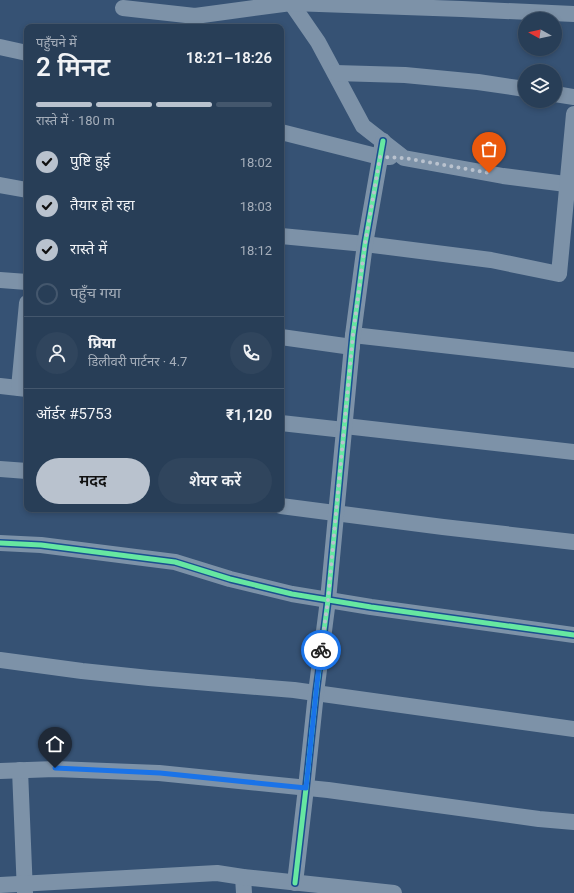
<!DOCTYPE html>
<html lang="hi">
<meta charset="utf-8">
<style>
:root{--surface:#283e57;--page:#30455d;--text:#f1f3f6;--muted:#a5aeba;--line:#44576d;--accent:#b9c2ce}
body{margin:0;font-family:Roboto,"Noto Sans Devanagari",sans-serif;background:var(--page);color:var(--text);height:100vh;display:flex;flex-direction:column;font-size:15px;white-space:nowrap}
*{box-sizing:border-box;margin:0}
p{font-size:13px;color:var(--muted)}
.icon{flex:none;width:22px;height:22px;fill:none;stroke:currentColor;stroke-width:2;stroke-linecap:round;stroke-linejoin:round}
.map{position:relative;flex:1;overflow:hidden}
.drawer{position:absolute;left:24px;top:24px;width:260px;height:488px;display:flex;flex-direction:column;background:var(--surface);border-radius:8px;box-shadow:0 2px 6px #0003,0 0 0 1px var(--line)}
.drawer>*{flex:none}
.needle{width:26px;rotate:278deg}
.fabs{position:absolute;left:518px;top:12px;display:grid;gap:8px}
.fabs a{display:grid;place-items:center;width:44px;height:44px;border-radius:50%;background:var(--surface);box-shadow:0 2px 6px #0003,0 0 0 1px var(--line);font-size:20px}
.pin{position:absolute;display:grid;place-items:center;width:34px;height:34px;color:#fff;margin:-41px -17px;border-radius:50% 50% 50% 0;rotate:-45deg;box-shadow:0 0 4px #0007}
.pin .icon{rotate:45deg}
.courier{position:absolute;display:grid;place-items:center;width:40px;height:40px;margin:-20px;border:3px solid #1a73e8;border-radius:50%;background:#fff;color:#222;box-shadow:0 1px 5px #0007}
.headline em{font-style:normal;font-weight:600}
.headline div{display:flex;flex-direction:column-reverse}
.headline{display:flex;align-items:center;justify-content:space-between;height:68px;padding:0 12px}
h1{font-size:26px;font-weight:600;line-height:30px}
.bar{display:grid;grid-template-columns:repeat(4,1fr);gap:6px 4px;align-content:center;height:48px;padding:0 12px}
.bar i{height:5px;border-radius:3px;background:var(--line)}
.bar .active{background:var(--accent)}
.bar p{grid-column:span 4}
.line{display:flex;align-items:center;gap:10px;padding:0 12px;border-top:1px solid var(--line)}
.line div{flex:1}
.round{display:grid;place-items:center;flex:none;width:42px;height:42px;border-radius:21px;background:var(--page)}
ol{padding:0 12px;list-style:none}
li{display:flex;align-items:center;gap:12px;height:44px}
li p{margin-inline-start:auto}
li .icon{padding:4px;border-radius:50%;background:var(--accent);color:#111;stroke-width:4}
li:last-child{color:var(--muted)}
li i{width:22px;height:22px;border:2px solid var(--line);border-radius:50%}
.button{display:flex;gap:8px;margin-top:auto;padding:8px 12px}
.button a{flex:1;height:46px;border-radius:24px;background:var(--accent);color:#111;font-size:16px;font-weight:600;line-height:46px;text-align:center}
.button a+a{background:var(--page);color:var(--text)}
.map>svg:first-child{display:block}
</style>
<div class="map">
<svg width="574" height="893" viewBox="0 0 574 893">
<rect width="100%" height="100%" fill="#365274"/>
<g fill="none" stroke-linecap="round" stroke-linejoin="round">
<!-- minor -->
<g stroke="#7d92a8" stroke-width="16">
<path d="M289 0 318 42 363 126 404 158 503 176 574 185"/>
<path d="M123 8 195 16 291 3 462 9 574 14"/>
<path d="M0 47 27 53"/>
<path d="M335 73 405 75 478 82 525 89"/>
<path d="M555 94 574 97"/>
<path d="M281 132 380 157H390"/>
<path d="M0 185 27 190"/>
<path d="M281 236 365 244 491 260 559 274 574 114"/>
<path d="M0 280 27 282"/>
<path d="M353 335 574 360"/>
<path d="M281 337 352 347"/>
<path d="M0 386 27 389"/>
<path d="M19 388 27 303"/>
<path d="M281 423 344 430"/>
<path d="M345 426 574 452"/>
<path d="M0 469 27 471"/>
<path d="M281 506 443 527 574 542"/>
<path d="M0 543 41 545 175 562 230 579 292 594 371 607 574 635"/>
<path d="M0 660 82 671 149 678 294 690 574 729"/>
<path d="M20 770 25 893"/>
<path d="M0 771 55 769 159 773 328 790 539 819 574 822"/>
<path d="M243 877 244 893"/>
<path d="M295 883 306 788 316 693 328 600 353 335 365 244 383 141"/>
<path d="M0 885 217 873 243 877 394 893"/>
</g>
<defs>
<g id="cycleway">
<path d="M0 543 41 545 175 562 230 579 292 594 371 607 574 635"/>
<path d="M295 883 306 788 316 693 328 600 353 335 365 244 383 141"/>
</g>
</defs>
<!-- cycleway casing -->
<use href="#cycleway" stroke="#1b4f8f" stroke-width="8"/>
<!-- cycleway -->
<use href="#cycleway" stroke="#66e7a1" stroke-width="5"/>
</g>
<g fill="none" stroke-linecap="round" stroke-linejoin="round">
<!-- done -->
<path stroke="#b9c2ce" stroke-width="4" stroke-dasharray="0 7.2" d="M321 650 328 600 336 513 353 335 365 244 380 157 404 158 489 173"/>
<!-- route -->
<path stroke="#1a73e8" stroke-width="5" d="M55 768 160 773 306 788 316 693 321 650"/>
</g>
</svg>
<div class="fabs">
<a><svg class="needle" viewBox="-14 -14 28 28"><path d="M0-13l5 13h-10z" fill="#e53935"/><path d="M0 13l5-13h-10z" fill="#a5aeba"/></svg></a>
<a><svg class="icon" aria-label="layers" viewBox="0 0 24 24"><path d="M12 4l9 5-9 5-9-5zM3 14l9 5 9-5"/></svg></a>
</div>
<div class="pin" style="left:489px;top:173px;background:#ea580c"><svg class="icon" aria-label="bag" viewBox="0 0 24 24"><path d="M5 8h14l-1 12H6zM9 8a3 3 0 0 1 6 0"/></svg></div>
<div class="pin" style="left:55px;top:768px;background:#1f2937"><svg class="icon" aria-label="home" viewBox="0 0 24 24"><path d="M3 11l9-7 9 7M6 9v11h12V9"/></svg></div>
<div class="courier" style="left:321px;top:650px"><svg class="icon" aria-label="bike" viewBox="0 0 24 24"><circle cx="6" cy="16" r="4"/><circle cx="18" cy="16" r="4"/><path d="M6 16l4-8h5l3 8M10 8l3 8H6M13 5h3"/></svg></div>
<section class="drawer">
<div class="headline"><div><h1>2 मिनट</h1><p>पहुँचने में</p></div><em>18:21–18:26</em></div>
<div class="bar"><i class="active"></i><i class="active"></i><i class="active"></i><i></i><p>रास्ते में · 180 m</p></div>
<ol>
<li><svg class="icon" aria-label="check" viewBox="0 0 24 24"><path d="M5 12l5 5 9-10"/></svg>पुष्टि हुई<p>18:02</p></li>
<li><svg class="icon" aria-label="check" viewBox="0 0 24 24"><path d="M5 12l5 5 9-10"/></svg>तैयार हो रहा<p>18:03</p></li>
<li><svg class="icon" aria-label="check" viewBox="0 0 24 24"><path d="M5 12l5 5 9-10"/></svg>रास्ते में<p>18:12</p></li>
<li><i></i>पहुँच गया</li>
</ol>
<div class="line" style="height:72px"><a class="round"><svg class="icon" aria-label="person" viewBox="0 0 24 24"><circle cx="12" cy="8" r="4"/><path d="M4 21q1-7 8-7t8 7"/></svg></a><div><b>प्रिया</b><p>डिलीवरी पार्टनर · 4.7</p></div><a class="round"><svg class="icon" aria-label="phone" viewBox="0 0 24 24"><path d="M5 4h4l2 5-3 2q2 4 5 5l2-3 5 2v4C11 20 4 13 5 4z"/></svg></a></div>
<div class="line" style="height:52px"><div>ऑर्डर #5753</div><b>₹1,120</b></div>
<div class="button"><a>मदद</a><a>शेयर करें</a></div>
</section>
</div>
